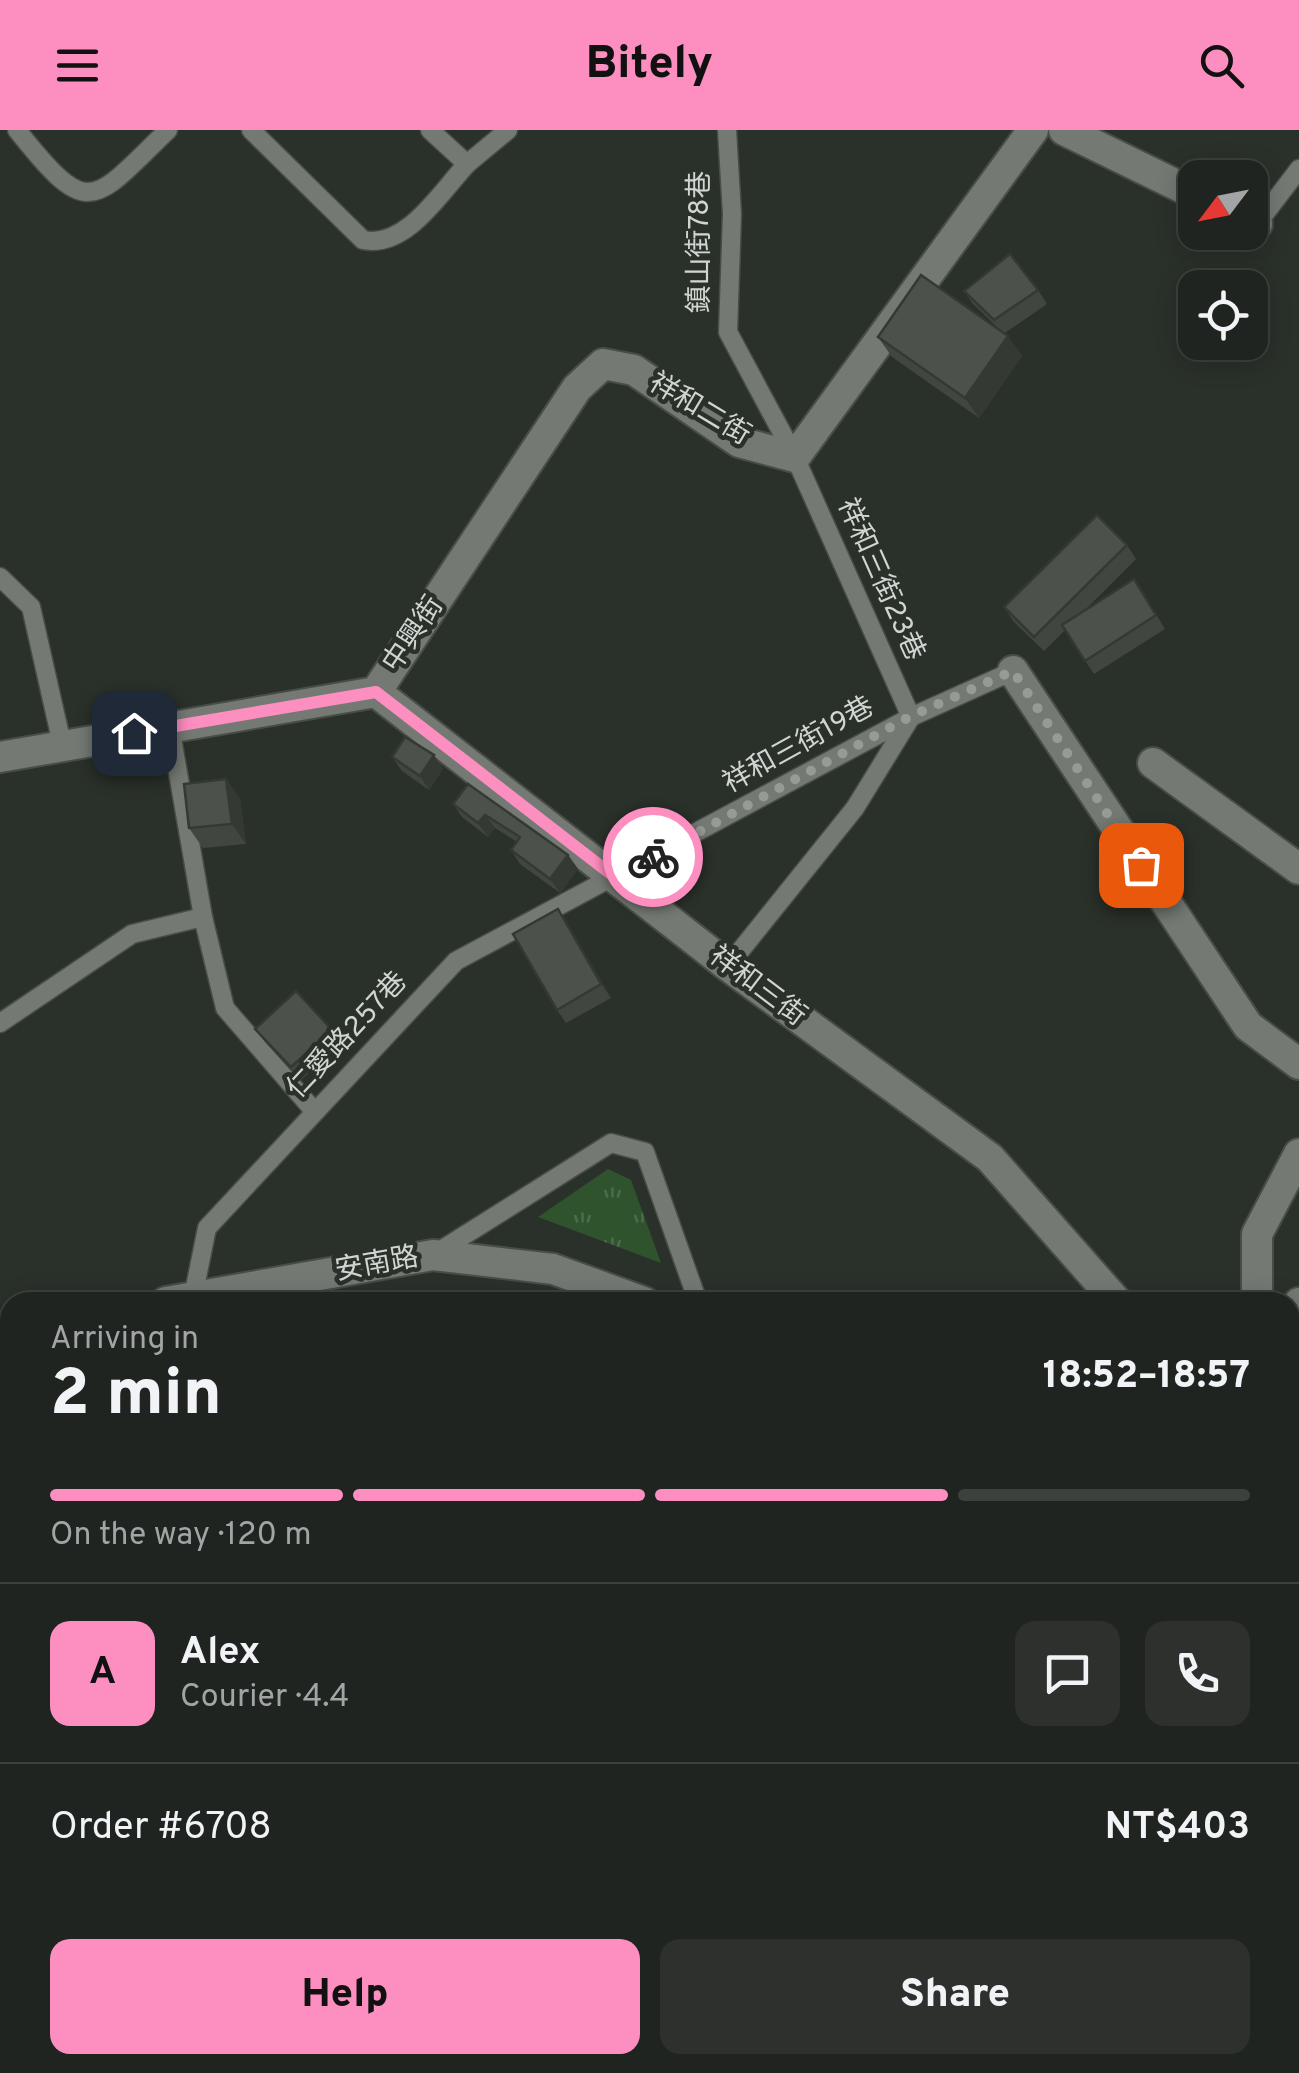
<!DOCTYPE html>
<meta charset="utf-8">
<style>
:root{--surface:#202420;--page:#2d302d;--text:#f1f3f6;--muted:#a2a4a5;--line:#3d413e;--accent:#fd8ec0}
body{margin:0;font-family:Overpass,"Noto Sans TC",sans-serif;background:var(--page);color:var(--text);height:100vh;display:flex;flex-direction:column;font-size:38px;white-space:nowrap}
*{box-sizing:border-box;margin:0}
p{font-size:32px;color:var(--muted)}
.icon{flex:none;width:55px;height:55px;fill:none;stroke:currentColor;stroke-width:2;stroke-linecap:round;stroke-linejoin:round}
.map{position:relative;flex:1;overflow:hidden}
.details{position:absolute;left:0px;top:1162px;width:1300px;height:782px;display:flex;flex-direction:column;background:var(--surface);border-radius:30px 30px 0 0;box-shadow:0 5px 25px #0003,0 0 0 2px var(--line)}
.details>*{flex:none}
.needle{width:65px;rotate:238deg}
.buttons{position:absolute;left:1178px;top:30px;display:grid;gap:20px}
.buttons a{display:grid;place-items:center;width:90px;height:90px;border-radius:20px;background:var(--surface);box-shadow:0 5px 25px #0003,0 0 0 2px var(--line);font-size:50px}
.pin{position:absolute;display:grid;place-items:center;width:85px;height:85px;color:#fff;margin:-42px;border-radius:20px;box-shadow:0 5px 15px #0006}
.courier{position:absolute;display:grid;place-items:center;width:100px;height:100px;margin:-50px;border:8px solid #fd8ec0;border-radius:50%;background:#fff;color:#222;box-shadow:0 2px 12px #0007}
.summary em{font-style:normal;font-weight:800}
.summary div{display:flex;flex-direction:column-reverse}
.summary{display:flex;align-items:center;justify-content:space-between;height:170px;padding:0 50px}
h1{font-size:65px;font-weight:800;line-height:75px}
.bar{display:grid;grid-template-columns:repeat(4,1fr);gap:15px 10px;align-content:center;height:120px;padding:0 50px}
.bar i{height:12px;border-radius:8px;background:var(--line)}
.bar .current{background:var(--accent)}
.bar p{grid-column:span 4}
.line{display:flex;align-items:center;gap:25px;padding:0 50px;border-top:2px solid var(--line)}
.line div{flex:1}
.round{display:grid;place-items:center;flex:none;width:105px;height:105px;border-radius:20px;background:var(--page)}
.button{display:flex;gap:20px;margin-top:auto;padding:20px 50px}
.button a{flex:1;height:115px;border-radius:20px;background:var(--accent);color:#111;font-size:40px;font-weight:800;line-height:115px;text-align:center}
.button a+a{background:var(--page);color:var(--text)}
header{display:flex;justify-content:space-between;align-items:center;height:130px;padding:0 50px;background:var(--accent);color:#111;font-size:45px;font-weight:800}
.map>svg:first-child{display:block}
</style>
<header><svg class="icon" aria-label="menu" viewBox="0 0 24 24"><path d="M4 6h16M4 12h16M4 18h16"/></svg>Bitely<svg class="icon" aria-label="search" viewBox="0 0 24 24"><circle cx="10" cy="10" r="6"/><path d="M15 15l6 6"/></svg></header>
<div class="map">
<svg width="1299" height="1943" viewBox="0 0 1299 1943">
<defs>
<pattern id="grass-tufts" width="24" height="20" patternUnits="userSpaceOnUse" patternTransform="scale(2.5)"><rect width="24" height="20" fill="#2f532c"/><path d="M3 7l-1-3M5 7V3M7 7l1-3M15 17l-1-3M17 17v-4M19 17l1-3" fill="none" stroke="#4c6b4a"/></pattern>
</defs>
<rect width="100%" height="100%" fill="#2a302a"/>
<!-- grass -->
<path fill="url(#grass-tufts)" d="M608 1039 631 1050 661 1133 538 1087Z"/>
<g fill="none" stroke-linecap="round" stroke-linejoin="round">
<defs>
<g id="lane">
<path d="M17 0C90 92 92 73 168 0"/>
<path d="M251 0 363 110C406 119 440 63 467 34"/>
<path d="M430 0 467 34 508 0"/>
<path d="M727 0 732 84 728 202 795 327 911 587 855 678 728 836"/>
<path d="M1257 94 1299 39"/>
<path d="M0 447 31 477 62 614"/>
<path d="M170 597 203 787 225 878 315 982"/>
<path d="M0 893 132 804 203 787"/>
<path d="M433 1125 611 1013 645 1022 698 1172"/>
<path d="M193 1167 207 1098 456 831 911 587 1013 541"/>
<path d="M1290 1660 1299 1673"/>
<path d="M777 1935 782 1943"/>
</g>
<g id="street">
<path d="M1064 0 1195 64"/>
<path d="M1250 90 1257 94"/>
<path d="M1013 541 1248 896 1299 934"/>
<path d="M376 562 728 836 990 1028 1117 1172"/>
<path d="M0 627 376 562 577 258 603 234 634 240 739 312 795 327 1033 0"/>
<path d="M1153 633 1299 739"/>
<path d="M166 1172 433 1125 553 1139 644 1172"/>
<path d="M1257 1172V1104L1299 1024"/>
<path d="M1290 1186 1299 1173"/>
<path d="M0 1205 10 1203"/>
<path d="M1290 1281 1299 1294"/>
<path d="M1170 1935 1175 1943"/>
<path d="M652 1943 661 1935"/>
</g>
</defs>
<!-- lane casing -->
<use href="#lane" stroke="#484d47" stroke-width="21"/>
<!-- street casing -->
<use href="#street" stroke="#484d47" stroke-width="34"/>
<!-- lane -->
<use href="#lane" stroke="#747a73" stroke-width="18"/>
<!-- street -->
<use href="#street" stroke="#747a73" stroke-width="30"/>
</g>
<!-- wall -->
<g fill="#414740">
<path d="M1038 160 1047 174 1005 203 1022 226 979 288 892 227 878 207 999 199 973 174 964 161Z"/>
<path d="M1127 415 1136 429 1083 482 1143 463 1165 499 1094 544 1065 500 1044 521 1013 491 1004 477Z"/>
<path d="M392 627 443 639 429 660 402 641Z"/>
<path d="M226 649 240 669 246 714 203 718 189 698Z"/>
<path d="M468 654 568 725 578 739 560 763 520 734 511 720 517 712 495 698 488 707 462 687 453 674Z"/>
<path d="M558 779 567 793 611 868 566 893 557 880Z"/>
<path d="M255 899 332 900 342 913 300 951 265 912Z"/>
</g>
<!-- shaded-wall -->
<g fill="#353934">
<path d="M1008 206 1022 226 979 288 965 268Z"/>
<path d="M434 625 443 639 429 660 420 646Z"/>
<path d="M226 649 240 669 246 714 232 694Z"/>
<path d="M485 685 495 698 488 707 478 693Z"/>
<path d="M568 725 578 739 560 763 550 749Z"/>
<path d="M558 779 567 793 611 868 601 854Z"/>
</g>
<!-- building -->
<g fill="#4c524b" stroke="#353934" stroke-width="2.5">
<path d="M1010 124 1038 160 994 190 964 161Z"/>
<path d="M921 145 1008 206 965 268 878 207Z"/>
<path d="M1097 385 1127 415 1034 507 1004 477Z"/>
<path d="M1134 449 1156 485 1085 531 1062 495Z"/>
<path d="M405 607 434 625 420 646 392 627Z"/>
<path d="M226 649 232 694 189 698 184 654Z"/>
<path d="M468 654 568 725 550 749 511 720 520 707 485 685 478 693 453 674Z"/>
<path d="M558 779 601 854 557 880 513 804Z"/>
<path d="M296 861 332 900 291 937 255 899Z"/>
</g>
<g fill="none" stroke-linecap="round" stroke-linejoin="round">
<!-- done -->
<path stroke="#979b97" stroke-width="10" stroke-dasharray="0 18" d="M653 727 911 586 1013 541 1141 735"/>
<!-- route -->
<path stroke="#fd8ec0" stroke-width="12" d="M134 603 376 562 616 748 653 727"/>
</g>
<g text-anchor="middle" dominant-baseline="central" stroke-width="9" stroke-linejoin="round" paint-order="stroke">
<!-- street labels -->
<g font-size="28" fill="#d1d5d1" stroke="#2a302a">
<text transform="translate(701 112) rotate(-90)">鎮山街78巷</text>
<text transform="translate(699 280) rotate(31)">祥和二街</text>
<text transform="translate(880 450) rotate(66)">祥和三街23巷</text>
<text transform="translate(414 505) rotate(-56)">中興街</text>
<text transform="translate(799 616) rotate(-29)">祥和三街19巷</text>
<text transform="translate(757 857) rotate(37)">祥和三街</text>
<text transform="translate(348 906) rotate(-47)">仁愛路257巷</text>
<text transform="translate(377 1135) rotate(-10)">安南路</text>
</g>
</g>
</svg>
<div class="buttons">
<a><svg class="needle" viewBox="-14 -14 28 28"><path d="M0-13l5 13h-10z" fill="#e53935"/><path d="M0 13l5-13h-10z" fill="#a2a4a5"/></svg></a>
<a><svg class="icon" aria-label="locate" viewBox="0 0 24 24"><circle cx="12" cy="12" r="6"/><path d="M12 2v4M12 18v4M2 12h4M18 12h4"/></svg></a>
</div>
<div class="pin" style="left:1141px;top:735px;background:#ea580c"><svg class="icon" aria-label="bag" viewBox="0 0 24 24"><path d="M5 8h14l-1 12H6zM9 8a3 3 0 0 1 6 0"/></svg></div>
<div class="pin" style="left:134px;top:603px;background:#1f2937"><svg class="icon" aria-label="home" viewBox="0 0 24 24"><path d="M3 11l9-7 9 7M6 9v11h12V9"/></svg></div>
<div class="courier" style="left:653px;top:727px"><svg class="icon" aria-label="bike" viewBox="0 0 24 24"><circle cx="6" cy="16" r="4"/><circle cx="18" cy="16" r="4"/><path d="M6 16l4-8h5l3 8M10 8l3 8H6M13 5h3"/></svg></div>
<section class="details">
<div class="summary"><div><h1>2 min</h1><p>Arriving in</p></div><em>18:52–18:57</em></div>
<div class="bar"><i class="current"></i><i class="current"></i><i class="current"></i><i></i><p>On the way · 120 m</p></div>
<div class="line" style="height:180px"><b class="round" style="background:var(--accent);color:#111">A</b><div><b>Alex</b><p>Courier · 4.4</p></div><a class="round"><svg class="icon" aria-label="chat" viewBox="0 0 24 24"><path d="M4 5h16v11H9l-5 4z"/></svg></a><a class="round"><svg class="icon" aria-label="phone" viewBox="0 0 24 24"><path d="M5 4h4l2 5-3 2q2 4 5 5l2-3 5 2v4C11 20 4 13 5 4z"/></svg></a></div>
<div class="line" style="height:130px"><div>Order #6708</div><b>NT$403</b></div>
<div class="button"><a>Help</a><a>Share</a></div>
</section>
</div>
